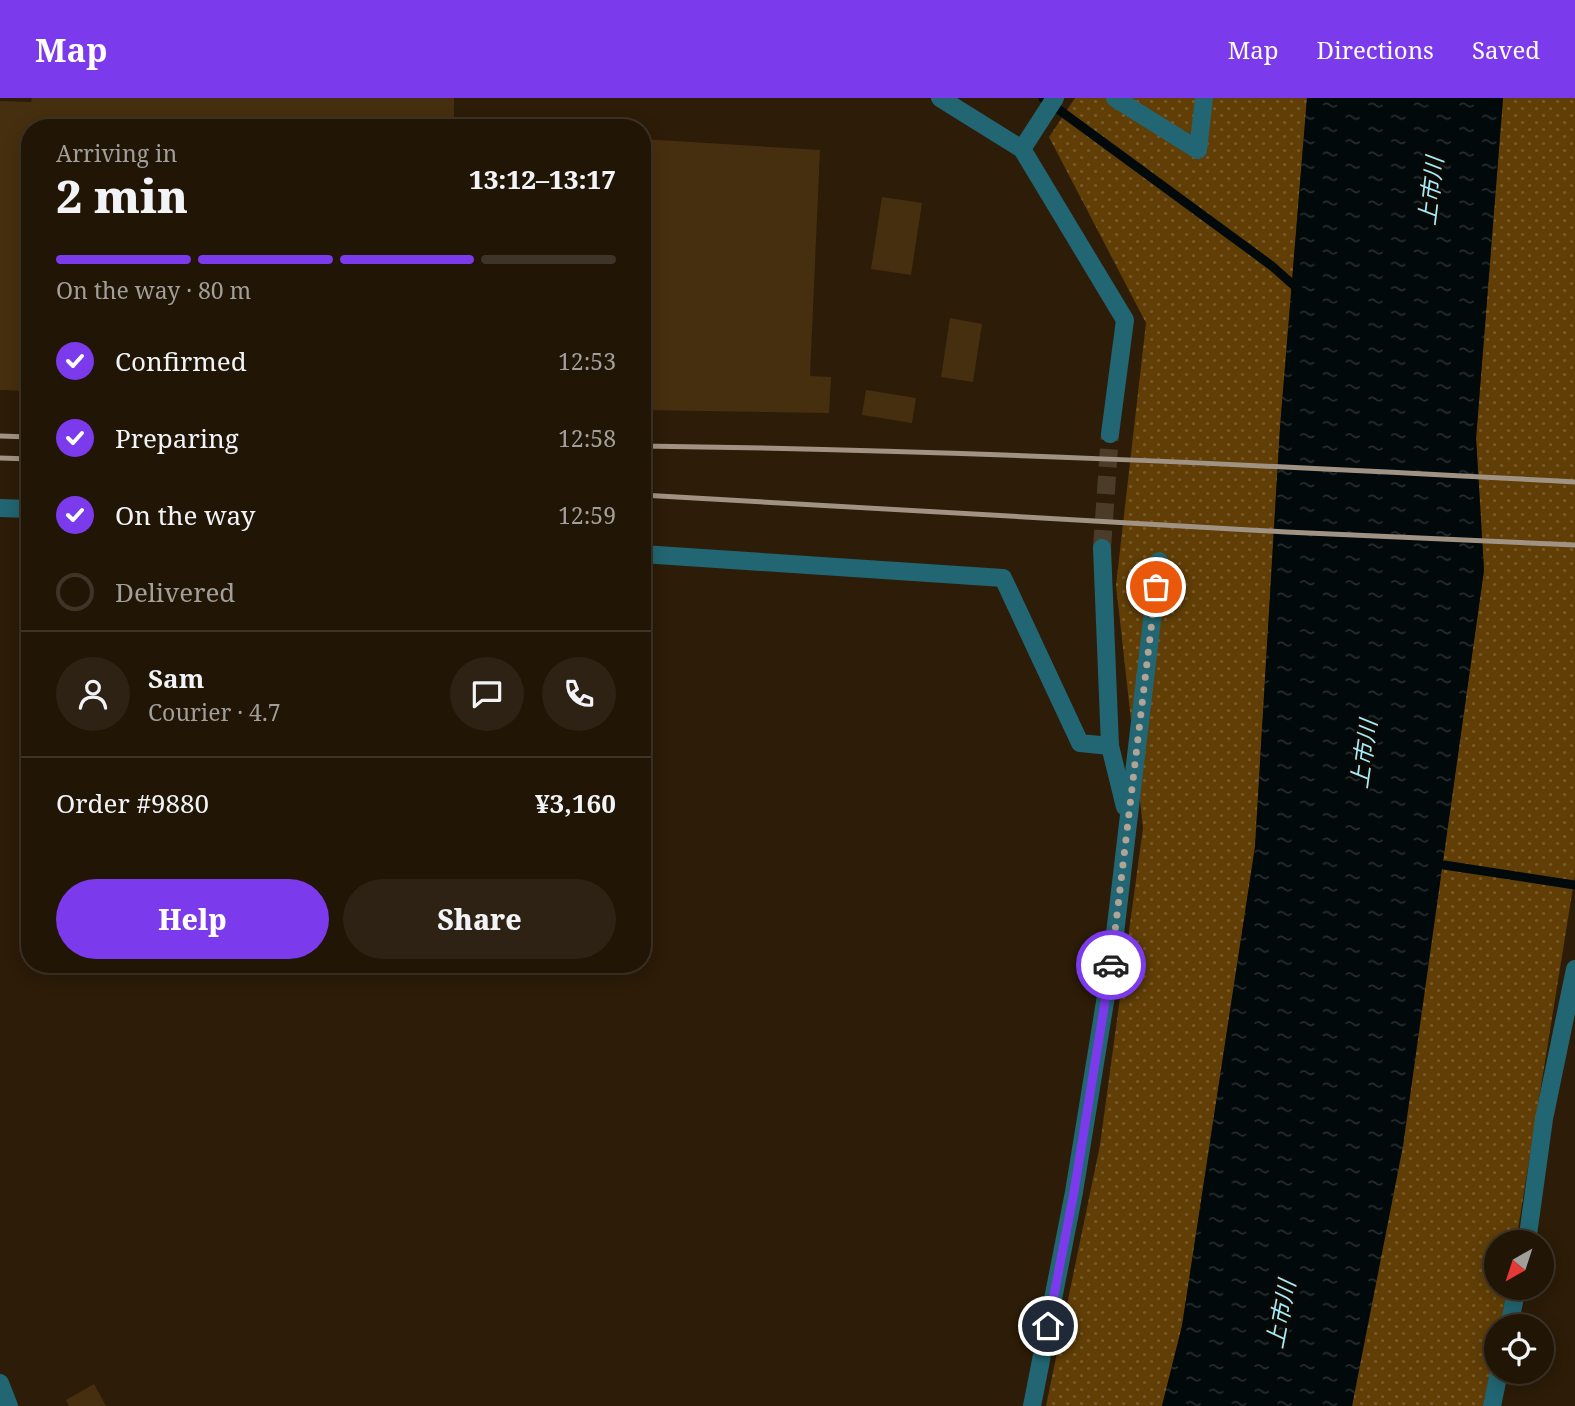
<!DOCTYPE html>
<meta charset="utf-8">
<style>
:root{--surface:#211506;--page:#2d2214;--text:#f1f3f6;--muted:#a29f9b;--line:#3e3428;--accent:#7c3aed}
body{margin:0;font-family:"Noto Serif","Noto Sans JP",serif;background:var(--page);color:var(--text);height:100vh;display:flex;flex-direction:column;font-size:26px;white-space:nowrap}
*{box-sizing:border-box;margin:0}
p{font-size:23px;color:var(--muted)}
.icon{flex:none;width:38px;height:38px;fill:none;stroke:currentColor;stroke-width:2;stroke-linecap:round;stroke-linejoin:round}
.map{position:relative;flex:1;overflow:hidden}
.drawer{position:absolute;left:21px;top:21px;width:630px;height:854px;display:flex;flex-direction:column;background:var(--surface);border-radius:28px;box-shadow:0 4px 18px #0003,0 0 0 2px var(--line)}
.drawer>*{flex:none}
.needle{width:46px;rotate:219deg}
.controls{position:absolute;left:1484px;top:1132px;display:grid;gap:14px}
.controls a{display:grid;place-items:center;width:70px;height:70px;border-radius:50%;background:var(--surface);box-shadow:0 4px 18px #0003,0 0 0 2px var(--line);font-size:35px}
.pin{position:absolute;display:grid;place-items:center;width:60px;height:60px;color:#fff;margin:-30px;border:4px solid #fff;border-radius:50%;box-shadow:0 2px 7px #0007}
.courier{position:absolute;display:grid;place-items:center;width:70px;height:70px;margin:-35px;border:5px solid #7c3aed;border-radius:50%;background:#fff;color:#222;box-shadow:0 2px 9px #0007}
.overview em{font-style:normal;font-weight:800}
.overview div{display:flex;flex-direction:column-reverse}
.overview{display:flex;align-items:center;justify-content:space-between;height:119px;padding:0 35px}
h1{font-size:46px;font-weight:800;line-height:52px}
.bar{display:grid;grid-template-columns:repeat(4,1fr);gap:10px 7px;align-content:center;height:84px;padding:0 35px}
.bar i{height:9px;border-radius:5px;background:var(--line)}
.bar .current{background:var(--accent)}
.bar p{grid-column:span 4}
.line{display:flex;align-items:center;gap:18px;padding:0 35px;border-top:2px solid var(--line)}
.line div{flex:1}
.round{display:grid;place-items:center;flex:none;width:74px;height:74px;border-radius:37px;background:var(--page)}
ol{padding:0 35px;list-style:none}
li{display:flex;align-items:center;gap:21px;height:77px}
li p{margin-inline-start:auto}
li .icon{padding:7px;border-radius:50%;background:var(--accent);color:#fff;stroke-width:4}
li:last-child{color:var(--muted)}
li i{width:38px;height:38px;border:4px solid var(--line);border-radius:50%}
.cta{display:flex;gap:14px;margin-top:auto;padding:14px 35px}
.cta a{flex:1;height:80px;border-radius:42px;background:var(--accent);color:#fff;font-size:28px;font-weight:800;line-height:80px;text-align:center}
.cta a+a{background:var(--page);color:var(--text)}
header{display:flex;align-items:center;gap:42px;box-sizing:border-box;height:98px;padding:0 35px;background:var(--accent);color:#fff}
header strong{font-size:33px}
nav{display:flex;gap:38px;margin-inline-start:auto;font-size:24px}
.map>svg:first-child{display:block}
</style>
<header>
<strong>Map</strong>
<nav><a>Map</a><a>Directions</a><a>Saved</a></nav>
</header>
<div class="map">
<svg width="1575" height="1308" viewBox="0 0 1575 1308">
<defs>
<pattern id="grass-dots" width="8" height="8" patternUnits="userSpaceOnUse" patternTransform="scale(1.75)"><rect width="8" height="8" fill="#603e06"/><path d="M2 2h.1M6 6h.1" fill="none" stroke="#785a2a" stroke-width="1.8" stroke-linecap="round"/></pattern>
<pattern id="water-ripples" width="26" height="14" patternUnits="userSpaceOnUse" patternTransform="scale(1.75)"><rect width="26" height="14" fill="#01090b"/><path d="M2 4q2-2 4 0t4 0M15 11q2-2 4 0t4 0" fill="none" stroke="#272d2e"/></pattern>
</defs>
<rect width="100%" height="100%" fill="#2c1c08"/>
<!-- grass -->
<g fill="url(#grass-dots)">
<path d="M1075 0H1307L1280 330 1255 749 1182 1228 1162 1308H1046L1100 1047 1143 730 1116 487 1146 225 1049 39Z"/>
<path d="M1503 0H1575V777L1516 1144H1496V1190H1509L1500 1228H1496V1246L1483 1308H1352L1422 909 1484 472 1476 341Z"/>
</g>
<!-- water -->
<path fill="url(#water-ripples)" d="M1307 0H1503L1476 340 1484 472 1403 1048 1352 1308H1162L1182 1228 1255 749 1280 330Z"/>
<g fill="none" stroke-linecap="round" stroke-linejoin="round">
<!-- stream -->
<g stroke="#01090b" stroke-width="9">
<path d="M1043 0 1272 168 1299 192"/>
<path d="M1444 767 1575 787"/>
</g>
</g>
<!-- building -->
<g fill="#462f0e">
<path d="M32 0H454V30H30V293L0 292V3L31 4Z"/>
<path d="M642 41 820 52 810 278 831 279 829 315 642 312Z"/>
<path d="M882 99 922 105 911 177 871 171Z"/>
<path d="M950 220 982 226 973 284 941 279Z"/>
<path d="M866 292 916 300 912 325 862 317Z"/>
<path d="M94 1286 106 1308H69L66 1302Z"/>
</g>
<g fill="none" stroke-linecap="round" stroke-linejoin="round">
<!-- minor-tunnel -->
<path stroke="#4b3c29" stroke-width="18" stroke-dasharray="18 9" stroke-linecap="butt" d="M1102 450 1110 336"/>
<!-- minor -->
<g stroke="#216672" stroke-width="18">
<path d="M940 0 1022 51 1125 222 1110 336"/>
<path d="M1115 0 1198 52 1204 0"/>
<path d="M1022 51 1055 0"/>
<path d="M0 410 30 411"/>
<path d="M1102 450 1110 648 1125 709"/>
<path d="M642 456 1003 480 1080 645 1110 648"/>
<path d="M1527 1144 1544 1021 1575 871"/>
<path d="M1509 1228 1517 1190"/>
<path d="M1032 1308 1074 1094 1112 861 1159 463"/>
<path d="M1492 1308 1499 1274"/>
</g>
<!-- tertiary -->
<path stroke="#216672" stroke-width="18" d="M0 1285 9 1308"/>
<!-- rail -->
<g stroke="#a09383" stroke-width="5">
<path d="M0 338 30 339"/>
<path d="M642 348C954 352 1264 367 1575 384"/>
<path d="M0 360 30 361"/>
<path d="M642 397 1286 434 1575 447"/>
</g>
</g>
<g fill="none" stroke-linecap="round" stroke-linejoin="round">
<!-- done -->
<path stroke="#b1a496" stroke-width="7" stroke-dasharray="0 12.6" d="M1111 867 1156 489"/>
<!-- route -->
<path stroke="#7c3aed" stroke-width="9" d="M1048 1228 1074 1094 1111 867"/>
</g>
<g text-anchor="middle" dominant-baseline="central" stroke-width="5" stroke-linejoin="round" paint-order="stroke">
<!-- water labels -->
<g font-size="23" font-style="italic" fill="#a2ecfa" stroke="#0f0803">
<text transform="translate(1430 93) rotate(-83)">上市川</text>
<text transform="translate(1363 656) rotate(-82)">上市川</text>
<text transform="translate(1280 1216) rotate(-79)">上市川</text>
</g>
</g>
</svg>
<div class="controls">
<a><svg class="needle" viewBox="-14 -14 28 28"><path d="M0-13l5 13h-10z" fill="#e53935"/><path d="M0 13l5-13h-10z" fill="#a29f9b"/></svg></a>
<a><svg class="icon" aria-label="locate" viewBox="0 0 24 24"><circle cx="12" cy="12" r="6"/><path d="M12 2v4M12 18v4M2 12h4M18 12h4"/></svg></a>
</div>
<div class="pin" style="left:1156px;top:489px;background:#ea580c"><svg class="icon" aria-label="bag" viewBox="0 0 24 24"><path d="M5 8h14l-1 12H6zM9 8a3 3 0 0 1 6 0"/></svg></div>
<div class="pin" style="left:1048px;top:1228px;background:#1f2937"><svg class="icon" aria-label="home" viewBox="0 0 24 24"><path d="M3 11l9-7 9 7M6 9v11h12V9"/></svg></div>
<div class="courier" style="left:1111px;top:867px"><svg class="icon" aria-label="car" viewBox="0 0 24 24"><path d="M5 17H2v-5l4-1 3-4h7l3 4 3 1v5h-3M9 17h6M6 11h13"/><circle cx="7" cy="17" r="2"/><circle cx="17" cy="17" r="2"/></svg></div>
<section class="drawer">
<div class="overview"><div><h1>2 min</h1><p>Arriving in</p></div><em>13:12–13:17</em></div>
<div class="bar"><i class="current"></i><i class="current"></i><i class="current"></i><i></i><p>On the way · 80 m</p></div>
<ol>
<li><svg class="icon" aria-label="check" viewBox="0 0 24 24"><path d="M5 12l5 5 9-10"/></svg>Confirmed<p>12:53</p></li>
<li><svg class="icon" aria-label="check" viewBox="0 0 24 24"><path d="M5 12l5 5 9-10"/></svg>Preparing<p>12:58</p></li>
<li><svg class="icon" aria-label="check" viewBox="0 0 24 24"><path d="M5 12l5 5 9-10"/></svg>On the way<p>12:59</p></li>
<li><i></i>Delivered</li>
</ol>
<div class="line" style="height:126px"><a class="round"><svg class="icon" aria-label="person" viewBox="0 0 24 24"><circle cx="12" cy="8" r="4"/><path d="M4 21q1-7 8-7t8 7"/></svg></a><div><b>Sam</b><p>Courier · 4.7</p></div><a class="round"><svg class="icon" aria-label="chat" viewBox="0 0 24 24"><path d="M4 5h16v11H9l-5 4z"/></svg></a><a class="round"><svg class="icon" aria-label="phone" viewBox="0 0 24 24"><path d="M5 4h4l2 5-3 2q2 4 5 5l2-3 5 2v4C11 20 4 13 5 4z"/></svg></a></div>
<div class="line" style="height:91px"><div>Order #9880</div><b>¥3,160</b></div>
<div class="cta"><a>Help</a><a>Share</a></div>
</section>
</div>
